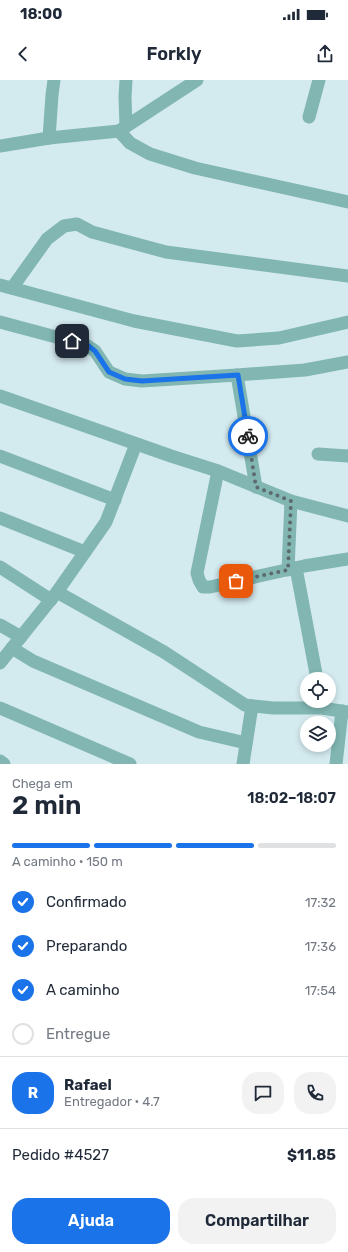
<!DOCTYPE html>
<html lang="pt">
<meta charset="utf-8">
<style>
:root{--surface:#fff;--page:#f2f2f3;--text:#1f2937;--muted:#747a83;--line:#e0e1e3;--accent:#1a73e8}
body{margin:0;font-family:Rubik,sans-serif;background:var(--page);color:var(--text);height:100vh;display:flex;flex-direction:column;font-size:15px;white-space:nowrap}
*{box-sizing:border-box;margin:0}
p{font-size:13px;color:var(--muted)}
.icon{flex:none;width:22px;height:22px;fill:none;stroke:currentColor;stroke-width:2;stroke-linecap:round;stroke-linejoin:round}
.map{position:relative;height:684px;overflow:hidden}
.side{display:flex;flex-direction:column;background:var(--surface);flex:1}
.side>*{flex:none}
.controls{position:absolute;left:300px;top:592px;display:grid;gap:8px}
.controls a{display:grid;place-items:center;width:36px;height:36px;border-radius:50%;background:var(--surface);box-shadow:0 2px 6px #0003;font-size:20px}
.pin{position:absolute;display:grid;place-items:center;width:34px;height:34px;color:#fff;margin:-17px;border-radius:8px;box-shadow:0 2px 6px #0006}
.courier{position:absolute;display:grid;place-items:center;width:40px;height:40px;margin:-20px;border:3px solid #1a73e8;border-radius:50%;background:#fff;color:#222;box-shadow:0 1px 5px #0007}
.head em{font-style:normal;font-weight:600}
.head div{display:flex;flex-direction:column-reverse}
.head{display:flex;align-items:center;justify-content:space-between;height:68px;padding:0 12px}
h1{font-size:26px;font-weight:600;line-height:30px}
.bar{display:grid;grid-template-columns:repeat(4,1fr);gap:6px 4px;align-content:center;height:48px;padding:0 12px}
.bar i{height:5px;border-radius:3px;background:var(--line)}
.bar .active{background:var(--accent)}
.bar p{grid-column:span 4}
.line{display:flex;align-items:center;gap:10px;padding:0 12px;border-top:1px solid var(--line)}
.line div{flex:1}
.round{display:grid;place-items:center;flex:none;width:42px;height:42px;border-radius:16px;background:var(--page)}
ol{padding:0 12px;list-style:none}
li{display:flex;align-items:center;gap:12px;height:44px}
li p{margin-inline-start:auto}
li .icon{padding:4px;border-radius:50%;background:var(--accent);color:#fff;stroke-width:4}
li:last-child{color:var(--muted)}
li i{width:22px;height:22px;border:2px solid var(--line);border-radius:50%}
.action{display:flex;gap:8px;margin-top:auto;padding:8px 12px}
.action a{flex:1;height:46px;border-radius:16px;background:var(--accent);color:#fff;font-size:16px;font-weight:600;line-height:46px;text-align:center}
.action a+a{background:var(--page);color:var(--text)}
.status{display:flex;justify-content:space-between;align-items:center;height:28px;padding:0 20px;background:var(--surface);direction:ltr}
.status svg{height:11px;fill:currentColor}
header{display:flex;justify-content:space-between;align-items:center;height:52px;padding:0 12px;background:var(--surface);font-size:18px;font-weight:600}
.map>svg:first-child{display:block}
</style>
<div class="status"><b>18:00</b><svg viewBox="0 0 49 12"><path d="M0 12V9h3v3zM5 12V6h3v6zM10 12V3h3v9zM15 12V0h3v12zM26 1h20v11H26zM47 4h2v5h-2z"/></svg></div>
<header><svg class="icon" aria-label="back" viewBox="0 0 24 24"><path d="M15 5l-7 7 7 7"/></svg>Forkly<svg class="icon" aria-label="share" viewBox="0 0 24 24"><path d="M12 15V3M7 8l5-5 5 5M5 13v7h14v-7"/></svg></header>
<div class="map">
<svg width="348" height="684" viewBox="0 0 348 684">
<rect width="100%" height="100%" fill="#d3eaef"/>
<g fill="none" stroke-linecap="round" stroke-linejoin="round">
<!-- minor -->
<g stroke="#81b6b2" stroke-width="13">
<path d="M126 0 125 17 126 46"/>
<path d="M309 37 319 0"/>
<path d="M119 51 130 63 150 74 195 88 348 122"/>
<path d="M49 58 52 15 54 0"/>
<path d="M0 66 49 58 119 51 197 0"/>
<path d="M0 205 134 241 237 261 279 258 348 242"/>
<path d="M12 208 47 159 64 146 77 144 92 152 166 172 348 196"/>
<path d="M0 242 86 265 95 271 109 292 125 299 142 301 237 295"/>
<path d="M0 316 171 376 218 391 291 421 348 436"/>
<path d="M318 374 348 376"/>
<path d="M0 376 115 420"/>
<path d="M218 391 197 493 199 500 203 507H210L304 486 348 479"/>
<path d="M256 407 237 295 305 290 348 282"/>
<path d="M0 438 85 472"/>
<path d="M0 487 51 520"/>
<path d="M296 488 317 599"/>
<path d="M288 490 291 421"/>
<path d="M57 512 164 572 245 625 273 628H322L348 632"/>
<path d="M0 545 21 557"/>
<path d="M12 568 33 581 199 652 246 663"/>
<path d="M0 583 57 512 106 442 136 364"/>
<path d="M0 628 130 684"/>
<path d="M0 681 4 684"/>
<path d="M243 684 252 626"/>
<path d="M336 684 342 631"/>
</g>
</g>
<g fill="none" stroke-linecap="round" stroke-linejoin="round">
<!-- done -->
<path stroke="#5c6a6d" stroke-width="4" stroke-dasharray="0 7.2" d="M236 501 288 490 291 421 256 407 248 356"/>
<!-- route -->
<path stroke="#1a73e8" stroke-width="5" d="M72 261 86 264 95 271 109 292 125 299 142 301 238 295 248 356"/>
</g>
</svg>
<div class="controls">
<a><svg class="icon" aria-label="locate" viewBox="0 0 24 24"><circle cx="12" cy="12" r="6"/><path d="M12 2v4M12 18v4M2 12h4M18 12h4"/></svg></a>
<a><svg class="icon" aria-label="layers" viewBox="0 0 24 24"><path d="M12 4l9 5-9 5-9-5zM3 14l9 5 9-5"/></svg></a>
</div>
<div class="pin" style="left:236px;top:501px;background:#ea580c"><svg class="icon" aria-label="bag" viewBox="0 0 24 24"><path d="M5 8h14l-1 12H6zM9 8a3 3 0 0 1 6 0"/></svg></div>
<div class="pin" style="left:72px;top:261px;background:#1f2937"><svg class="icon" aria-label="home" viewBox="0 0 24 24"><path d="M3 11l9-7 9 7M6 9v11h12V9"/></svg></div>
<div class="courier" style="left:248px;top:356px"><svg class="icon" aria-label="bike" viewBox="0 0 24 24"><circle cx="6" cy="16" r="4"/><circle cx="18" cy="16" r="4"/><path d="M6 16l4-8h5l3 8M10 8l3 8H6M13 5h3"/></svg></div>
</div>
<section class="side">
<div class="head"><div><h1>2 min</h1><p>Chega em</p></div><em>18:02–18:07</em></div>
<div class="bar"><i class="active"></i><i class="active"></i><i class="active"></i><i></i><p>A caminho · 150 m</p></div>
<ol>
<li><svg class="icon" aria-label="check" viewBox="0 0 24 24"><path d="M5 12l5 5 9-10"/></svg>Confirmado<p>17:32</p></li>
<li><svg class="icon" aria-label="check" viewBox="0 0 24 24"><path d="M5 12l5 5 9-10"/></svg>Preparando<p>17:36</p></li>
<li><svg class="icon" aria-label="check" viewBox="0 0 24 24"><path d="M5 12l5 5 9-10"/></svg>A caminho<p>17:54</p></li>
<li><i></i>Entregue</li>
</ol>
<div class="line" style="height:72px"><b class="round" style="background:var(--accent);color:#fff">R</b><div><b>Rafael</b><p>Entregador · 4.7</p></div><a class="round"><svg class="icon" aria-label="chat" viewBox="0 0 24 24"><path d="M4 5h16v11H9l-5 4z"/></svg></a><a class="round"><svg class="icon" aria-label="phone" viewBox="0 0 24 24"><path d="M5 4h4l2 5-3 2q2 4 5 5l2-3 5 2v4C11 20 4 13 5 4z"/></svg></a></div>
<div class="line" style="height:52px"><div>Pedido #4527</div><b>$11.85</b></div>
<div class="action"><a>Ajuda</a><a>Compartilhar</a></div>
</section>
